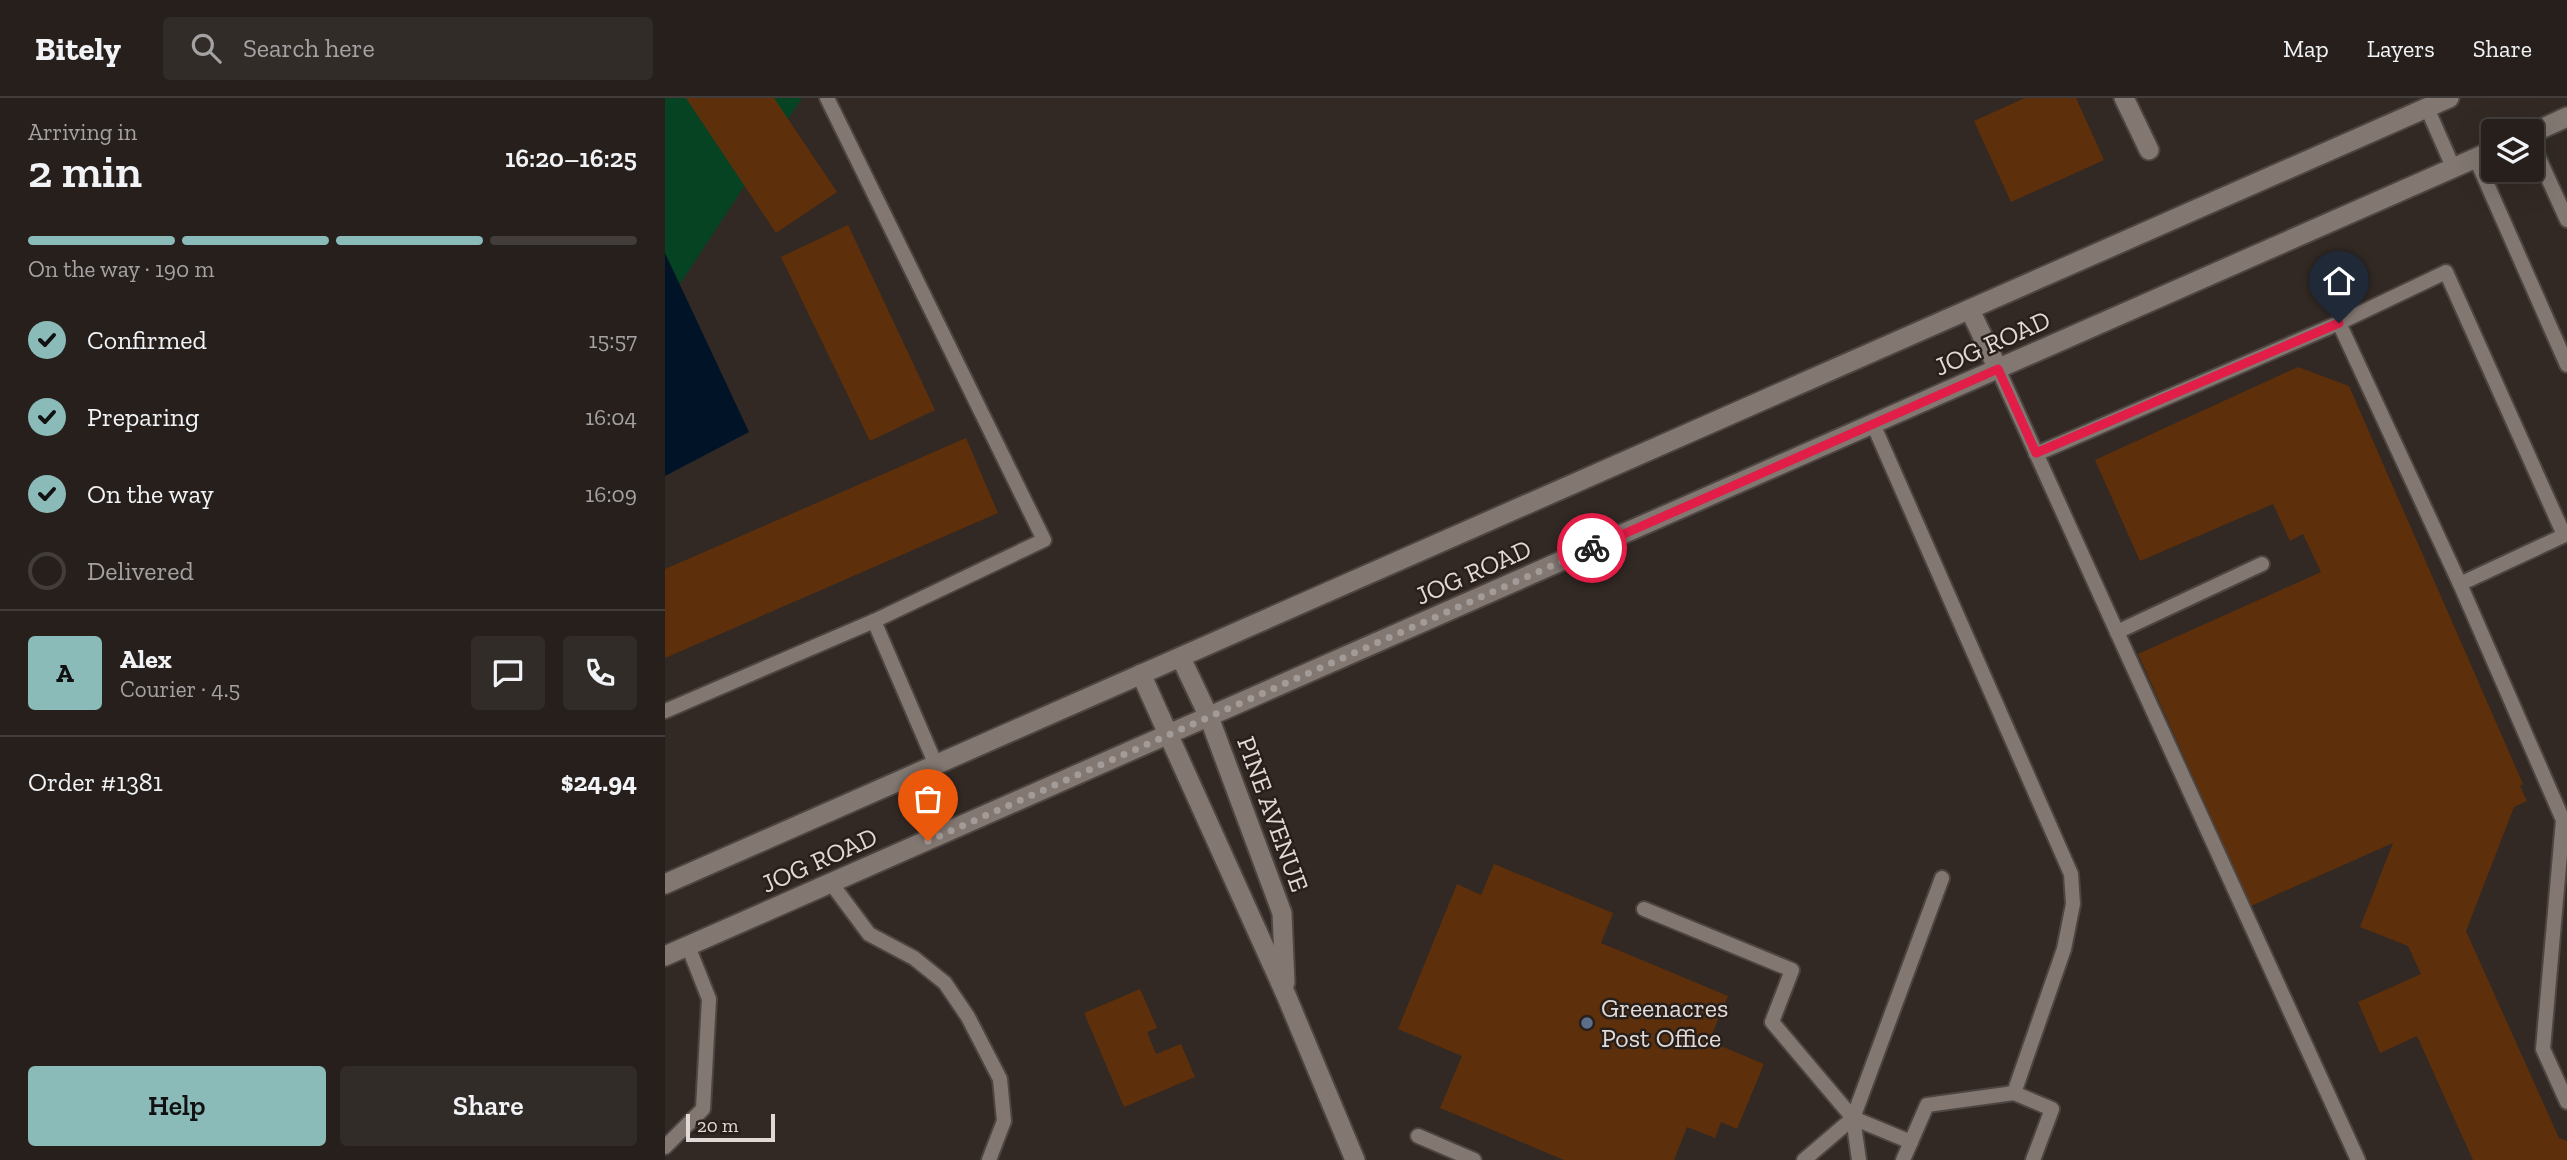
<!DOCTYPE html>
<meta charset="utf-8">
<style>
:root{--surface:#261f1b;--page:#322c28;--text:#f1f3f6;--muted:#a4a2a3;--line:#423d3a;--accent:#8bbbb9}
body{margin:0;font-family:"Zilla Slab",serif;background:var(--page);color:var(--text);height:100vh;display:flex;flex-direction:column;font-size:26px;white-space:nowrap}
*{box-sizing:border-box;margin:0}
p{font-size:23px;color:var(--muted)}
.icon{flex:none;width:38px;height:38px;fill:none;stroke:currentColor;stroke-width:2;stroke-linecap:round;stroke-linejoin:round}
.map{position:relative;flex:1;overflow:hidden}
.panel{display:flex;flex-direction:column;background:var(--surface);width:665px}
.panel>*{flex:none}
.tools{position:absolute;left:1816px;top:21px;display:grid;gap:14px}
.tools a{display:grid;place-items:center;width:63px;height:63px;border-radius:7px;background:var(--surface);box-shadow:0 7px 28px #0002,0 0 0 2px var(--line);font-size:35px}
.scale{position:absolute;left:21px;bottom:18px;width:89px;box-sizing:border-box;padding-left:7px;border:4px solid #e0d9d6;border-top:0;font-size:19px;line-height:24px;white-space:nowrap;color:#e0d9d6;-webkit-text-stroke:5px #281f1b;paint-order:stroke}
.pin{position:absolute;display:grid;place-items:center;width:60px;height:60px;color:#fff;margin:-72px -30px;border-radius:50% 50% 50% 0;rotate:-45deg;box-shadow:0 0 7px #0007}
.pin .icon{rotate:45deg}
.courier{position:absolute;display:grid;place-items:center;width:70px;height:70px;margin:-35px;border:5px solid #e11d48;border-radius:50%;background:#fff;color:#222;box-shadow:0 2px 9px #0007}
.overview em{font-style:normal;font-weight:600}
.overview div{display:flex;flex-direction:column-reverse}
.overview{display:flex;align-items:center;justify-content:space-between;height:119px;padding:0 28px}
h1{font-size:46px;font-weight:600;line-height:52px}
.bar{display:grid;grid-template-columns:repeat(4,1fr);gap:10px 7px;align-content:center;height:84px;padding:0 28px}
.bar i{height:9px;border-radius:5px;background:var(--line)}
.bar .current{background:var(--accent)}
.bar p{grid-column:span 4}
.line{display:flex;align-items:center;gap:18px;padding:0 28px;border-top:2px solid var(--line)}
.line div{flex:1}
.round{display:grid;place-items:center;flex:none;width:74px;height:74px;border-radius:7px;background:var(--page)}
ol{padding:0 28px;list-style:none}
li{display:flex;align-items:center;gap:21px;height:77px}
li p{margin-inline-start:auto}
li .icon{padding:7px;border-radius:50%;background:var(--accent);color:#111;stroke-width:4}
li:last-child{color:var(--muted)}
li i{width:38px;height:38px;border:4px solid var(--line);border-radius:50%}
.button{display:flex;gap:14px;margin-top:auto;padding:14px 28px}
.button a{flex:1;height:80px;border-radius:7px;background:var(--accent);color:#111;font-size:28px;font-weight:600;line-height:80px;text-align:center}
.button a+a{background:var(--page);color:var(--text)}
header{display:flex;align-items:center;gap:42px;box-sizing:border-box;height:98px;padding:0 35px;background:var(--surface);border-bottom:2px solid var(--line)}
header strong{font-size:33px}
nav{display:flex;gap:38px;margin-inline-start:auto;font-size:24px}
.search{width:490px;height:63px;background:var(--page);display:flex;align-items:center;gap:18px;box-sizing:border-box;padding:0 24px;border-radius:7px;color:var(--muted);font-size:26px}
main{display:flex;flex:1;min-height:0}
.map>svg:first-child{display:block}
</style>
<header>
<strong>Bitely</strong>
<div class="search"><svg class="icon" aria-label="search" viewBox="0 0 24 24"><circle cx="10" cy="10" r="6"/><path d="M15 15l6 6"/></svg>Search here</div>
<nav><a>Map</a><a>Layers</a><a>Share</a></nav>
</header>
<main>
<section class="panel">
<div class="overview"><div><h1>2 min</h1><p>Arriving in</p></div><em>16:20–16:25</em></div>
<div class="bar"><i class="current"></i><i class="current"></i><i class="current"></i><i></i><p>On the way · 190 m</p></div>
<ol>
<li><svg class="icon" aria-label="check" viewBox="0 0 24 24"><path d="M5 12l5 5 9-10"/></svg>Confirmed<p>15:57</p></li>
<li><svg class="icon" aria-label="check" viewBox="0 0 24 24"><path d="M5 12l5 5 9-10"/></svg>Preparing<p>16:04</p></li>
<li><svg class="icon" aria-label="check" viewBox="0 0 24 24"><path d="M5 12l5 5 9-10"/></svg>On the way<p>16:09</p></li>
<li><i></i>Delivered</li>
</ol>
<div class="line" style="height:126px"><b class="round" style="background:var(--accent);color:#111">A</b><div><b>Alex</b><p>Courier · 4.5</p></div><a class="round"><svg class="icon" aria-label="chat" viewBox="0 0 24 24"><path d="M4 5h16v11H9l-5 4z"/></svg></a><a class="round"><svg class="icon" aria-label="phone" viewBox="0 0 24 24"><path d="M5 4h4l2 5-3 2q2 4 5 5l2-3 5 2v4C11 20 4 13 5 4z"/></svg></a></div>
<div class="line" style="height:91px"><div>Order #1381</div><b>$24.94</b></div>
<div class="button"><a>Help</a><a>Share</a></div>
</section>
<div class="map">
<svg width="1902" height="1062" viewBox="0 0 1902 1062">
<rect width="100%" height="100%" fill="#322924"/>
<!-- green -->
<path fill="#064322" d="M0 0H137L0 209Z"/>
<!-- water -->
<path fill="#011327" d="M0 155 84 334 0 378Z"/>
<!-- building -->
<g fill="#5e2f0b">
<path d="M21 0H109L172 94 111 135Z"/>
<path d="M1360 0H1411L1439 62 1346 104 1309 23Z"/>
<path d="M183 127 270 312 205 343 116 159Z"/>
<path d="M1633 269 1684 288 1858 686 1855 688 1862 703 1849 709 1801 833 1894 1040 1902 1043V1062H1808L1752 938 1715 955 1693 904 1756 876 1743 848 1695 829 1728 745 1586 808 1473 556 1656 474 1638 436 1625 443 1608 406 1475 463 1430 362Z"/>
<path d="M301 340 333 415 0 560V471Z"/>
<path d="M829 766 948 815 936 845 1063 898 1044 943 1099 966 1072 1031 1056 1024 1050 1040 1022 1029 1009 1062H899L775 1010 797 958 733 931 792 786 816 797Z"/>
<path d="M475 891 492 930 482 934 491 956 516 946 530 979 459 1009 419 915Z"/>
</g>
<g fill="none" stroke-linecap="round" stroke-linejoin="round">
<defs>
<g id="service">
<path d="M162 0 379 442 209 523 271 667"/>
<path d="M1762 10 1788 69"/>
<path d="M1867 45 1902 122"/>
<path d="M1811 61 1902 267"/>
<path d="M1333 271 1452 534 1597 466"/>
<path d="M1208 326 1406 776 1408 806 1399 851 1349 995"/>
<path d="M1371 356 1674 225"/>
<path d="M1899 437 1781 174 1674 225 1795 486 1902 436"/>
<path d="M1795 486 1898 722 1878 951 1902 1004"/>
<path d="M1452 534 1693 1062"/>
<path d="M0 613 209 523"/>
<path d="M166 785 204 836 249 860 280 885 303 919 335 981 339 1023 324 1062"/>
<path d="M979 811 1127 872 1107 924 1188 1020 1194 1062"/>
<path d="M753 1038 809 1062"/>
<path d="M1246 1044 1188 1020 1277 780"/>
<path d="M0 1049 38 1011 44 901 23 848"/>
<path d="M1139 1062 1188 1020"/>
<path d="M1238 1062 1262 1007 1349 995 1387 1011 1368 1062"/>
</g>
<g id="minor">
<path d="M1459 0 1484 52"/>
<path d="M516 560 544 619 617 815 620 885"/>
<path d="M476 576 621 897 690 1062"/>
</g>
<g id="secondary">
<path d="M1867 35 1902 19"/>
<path d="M1305 212 1333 271"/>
<path d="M0 786 1784 0"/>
<path d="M0 858 1829 52"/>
</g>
</defs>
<!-- service casing -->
<use href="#service" stroke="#4d4541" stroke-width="18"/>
<!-- minor casing -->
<use href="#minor" stroke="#4d4541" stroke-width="23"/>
<!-- secondary casing -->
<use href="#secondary" stroke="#4d4541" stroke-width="23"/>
<!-- service -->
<use href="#service" stroke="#827771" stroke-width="14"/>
<!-- minor -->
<use href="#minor" stroke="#827771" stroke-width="19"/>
<!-- secondary -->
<use href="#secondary" stroke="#827771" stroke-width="19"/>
</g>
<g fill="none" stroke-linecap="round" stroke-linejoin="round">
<!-- done -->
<path stroke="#a39b98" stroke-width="7" stroke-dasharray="0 12.6" d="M263 743 927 450"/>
<!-- route -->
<path stroke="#e11d48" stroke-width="9" d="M927 450 1333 271 1371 355 1674 225"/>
</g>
<!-- markers -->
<circle fill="#5c6f8a" stroke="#281f1b" stroke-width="2.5" cx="922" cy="925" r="7"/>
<g text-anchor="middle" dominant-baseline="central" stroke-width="5" stroke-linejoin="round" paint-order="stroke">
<!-- street labels -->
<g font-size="26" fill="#e0d9d6" stroke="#281f1b">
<text transform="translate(1327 245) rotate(-24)">JOG ROAD</text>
<text transform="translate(808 474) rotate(-24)">JOG ROAD</text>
<text transform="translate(608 716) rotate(70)">PINE AVENUE</text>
<text transform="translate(154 762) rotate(-24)">JOG ROAD</text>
</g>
<!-- poi labels -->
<g font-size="26" fill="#e0d9d6" stroke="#281f1b" text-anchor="start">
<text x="936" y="910">Greenacres<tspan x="936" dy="30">Post Office</tspan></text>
</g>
</g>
</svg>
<div class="tools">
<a><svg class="icon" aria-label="layers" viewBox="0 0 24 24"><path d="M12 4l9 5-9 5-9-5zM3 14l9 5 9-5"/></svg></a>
</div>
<div class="scale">20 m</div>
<div class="pin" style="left:263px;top:743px;background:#ea580c"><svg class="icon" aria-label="bag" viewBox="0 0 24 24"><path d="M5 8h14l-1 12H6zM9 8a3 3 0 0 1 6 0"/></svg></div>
<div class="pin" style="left:1674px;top:225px;background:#1f2937"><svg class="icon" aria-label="home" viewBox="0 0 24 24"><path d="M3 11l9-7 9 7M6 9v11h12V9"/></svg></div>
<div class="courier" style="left:927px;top:450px"><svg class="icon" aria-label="bike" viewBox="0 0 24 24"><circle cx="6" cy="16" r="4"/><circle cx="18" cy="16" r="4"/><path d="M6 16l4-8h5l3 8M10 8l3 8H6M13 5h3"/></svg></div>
</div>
</main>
